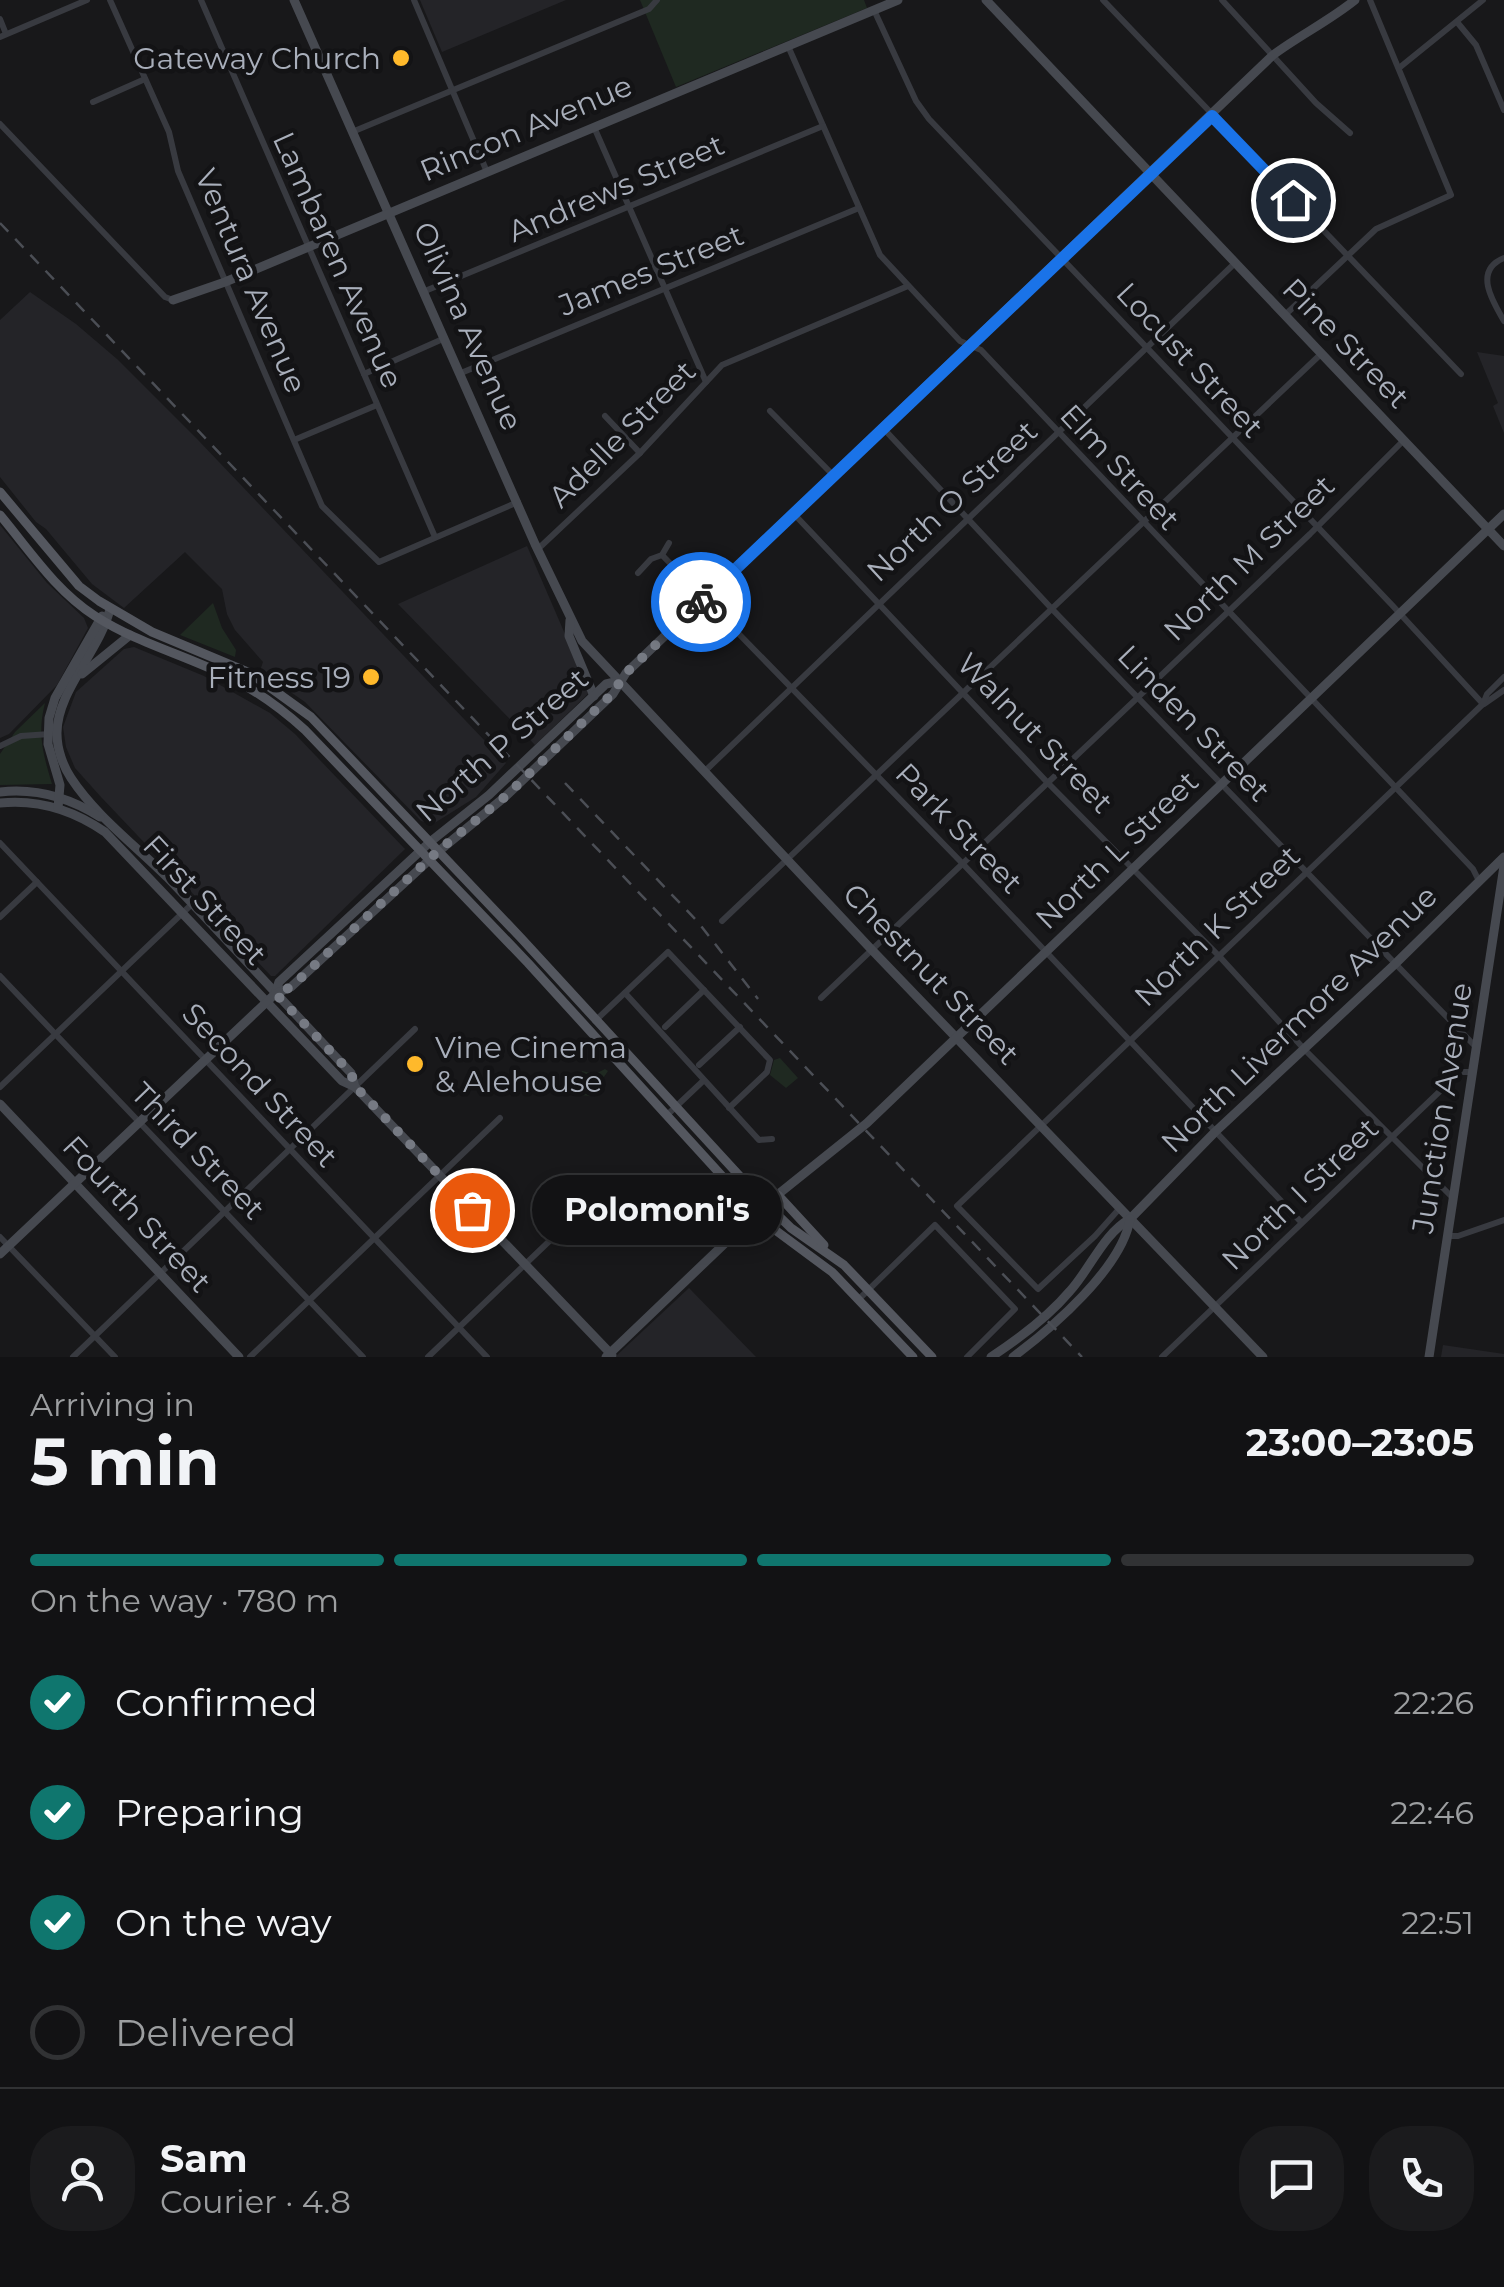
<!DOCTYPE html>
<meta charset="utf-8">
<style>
:root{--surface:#121214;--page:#1b1b1d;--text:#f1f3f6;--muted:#9c9ea0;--line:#313234;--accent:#0f766e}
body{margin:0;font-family:Montserrat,sans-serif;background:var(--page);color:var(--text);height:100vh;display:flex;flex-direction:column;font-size:38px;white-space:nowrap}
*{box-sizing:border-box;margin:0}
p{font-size:32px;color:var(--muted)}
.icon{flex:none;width:55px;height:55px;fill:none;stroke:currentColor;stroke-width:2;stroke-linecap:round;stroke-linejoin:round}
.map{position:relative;height:1357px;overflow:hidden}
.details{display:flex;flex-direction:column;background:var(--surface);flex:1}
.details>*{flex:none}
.pin{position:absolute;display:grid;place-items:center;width:85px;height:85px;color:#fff;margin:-42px;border:5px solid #fff;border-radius:50%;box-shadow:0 2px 10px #0007}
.courier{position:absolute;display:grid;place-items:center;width:100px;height:100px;margin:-50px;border:8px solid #1a73e8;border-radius:50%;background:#fff;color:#222;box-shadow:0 2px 12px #0007}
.bubble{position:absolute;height:70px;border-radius:35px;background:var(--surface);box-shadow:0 5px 15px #0003,0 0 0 2px var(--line);font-size:32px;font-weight:700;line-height:70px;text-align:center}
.summary em{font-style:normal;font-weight:700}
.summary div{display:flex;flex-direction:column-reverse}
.summary{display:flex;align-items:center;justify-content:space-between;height:170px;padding:0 30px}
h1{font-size:65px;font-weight:700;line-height:75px}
.bar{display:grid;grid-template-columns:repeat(4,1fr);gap:15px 10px;align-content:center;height:120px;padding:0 30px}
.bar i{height:12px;border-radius:8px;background:var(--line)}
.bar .selected{background:var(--accent)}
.bar p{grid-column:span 4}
.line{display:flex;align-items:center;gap:25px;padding:0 30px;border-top:2px solid var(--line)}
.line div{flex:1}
.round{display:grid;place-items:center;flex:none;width:105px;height:105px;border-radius:40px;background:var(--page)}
ol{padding:0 30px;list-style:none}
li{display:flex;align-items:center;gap:30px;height:110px}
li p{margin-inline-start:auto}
li .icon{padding:10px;border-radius:50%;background:var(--accent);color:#fff;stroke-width:4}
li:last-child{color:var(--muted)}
li i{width:55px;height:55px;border:5px solid var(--line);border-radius:50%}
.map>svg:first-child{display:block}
</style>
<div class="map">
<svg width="1504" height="1357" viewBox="0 0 1504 1357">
<rect width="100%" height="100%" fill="#18181a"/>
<!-- built -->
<g fill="#242428">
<path d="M420 0H566L442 52Z"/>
<path d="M30 292 76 324 117 359 198 440 506 763 476 797 433 824 421 821 305 702 260 671 263 662 235 630 227 614 222 589 185 552 124 608 92 584 46 529 36 522 0 477V320Z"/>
<path d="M1477 352 1504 356V433L1493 406 1498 403Z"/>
<path d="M0 525 47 583 84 618 88 628 57 685 9 734 0 738Z"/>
<path d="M527 546 590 692 535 745 398 604Z"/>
<path d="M134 647 204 676 270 713 295 734 405 849 275 976H271L101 797 75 768 66 747 63 727 76 692 124 649Z"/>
<path d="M689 1288 756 1357H615Z"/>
<path d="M1443 1345 1504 1354V1357H1441Z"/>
</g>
<!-- green -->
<g fill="#1f2921">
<path d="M640 0H864L867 8 676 87Z"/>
<path d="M213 603 222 628 236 650 235 657 180 635Z"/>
<path d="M45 703C37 734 43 754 52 784L0 785V754L15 732Z"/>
<path d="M780 1058 798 1078 786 1088 770 1075 774 1060Z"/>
<path d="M605 1069 608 1071 591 1096 579 1095 576 1087 582 1071 595 1074Z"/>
</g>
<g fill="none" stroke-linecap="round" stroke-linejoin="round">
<!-- street -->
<g stroke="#383a40" stroke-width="6">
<path d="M110 0 169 132 178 171 322 506 379 562 518 502"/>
<path d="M201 0 435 537"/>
<path d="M414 0 487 172"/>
<path d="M1103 0 1461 374"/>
<path d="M1222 0 1316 103 1350 133"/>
<path d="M874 10 916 101 929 119 1392 605 1483 704"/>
<path d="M0 19 6 34"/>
<path d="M1457 22 1476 45 1504 110"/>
<path d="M0 37 87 0"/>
<path d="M788 46 880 255 960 341 981 350 1473 869 1479 881"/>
<path d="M1399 68 1483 0"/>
<path d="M93 102 145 79"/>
<path d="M0 124 165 297 173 300"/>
<path d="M594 127 706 382"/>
<path d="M352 132 649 9 657 0"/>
<path d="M1504 258C1474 270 1491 299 1504 321"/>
<path d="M425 291 823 126"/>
<path d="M1285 315 1376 229 1451 195 1370 0"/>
<path d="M461 373 859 208"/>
<path d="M364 374 445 338"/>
<path d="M770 411 833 475"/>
<path d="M605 416 640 453"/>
<path d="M883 428 1052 609 1475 1046"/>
<path d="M294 440 377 405"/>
<path d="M794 514 1046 781 1219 956 1305 1050 1453 1198"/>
<path d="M538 549 640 453 722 365 908 286"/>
<path d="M662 555 963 864 1301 1222"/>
<path d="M638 573 651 559 662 555 669 543"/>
<path d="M1484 704 1504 690"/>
<path d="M0 746 21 736 50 734"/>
<path d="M704 772 1234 264"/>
<path d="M0 843 487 1357"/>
<path d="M0 917 37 882"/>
<path d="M722 921 1322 353"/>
<path d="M0 976 363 1357"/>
<path d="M625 993 759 1140 772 1139"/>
<path d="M821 998 1310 534 1404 440"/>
<path d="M595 1021 668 952 770 1060 767 1072 729 1108"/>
<path d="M665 1027 704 990"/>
<path d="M699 1065 740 1027"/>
<path d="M0 1087 192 904"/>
<path d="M666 1116 703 1081"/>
<path d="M1119 1209 1095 1236 1038 1289 957 1206 1483 704 1487 694 1504 677"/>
<path d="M1447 1236H1458L1504 1220"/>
<path d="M0 1237 115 1357"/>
<path d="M858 1300 935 1225 1015 1309 967 1357"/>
<path d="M73 1357 415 1029"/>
<path d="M250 1357 500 1118"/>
<path d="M428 1357 583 1209"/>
<path d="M1162 1357 1460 1072H1472"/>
</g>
<!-- secondary -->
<g stroke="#464950" stroke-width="9">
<path d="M294 0 535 544 582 641 871 949 1263 1357"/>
<path d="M986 0 1504 546"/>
<path d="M173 300 225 282 898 0"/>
<path d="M110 609C100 651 56 692 57 734 57 749 63 766 71 778 96 816 135 845 167 877 229 942 289 1008 351 1073L355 1087"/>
<path d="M570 620 569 636 594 696"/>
<path d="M82 674 130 635"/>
<path d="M0 792C35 788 70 798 100 817"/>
<path d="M0 803C39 799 73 810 105 832L342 1081 355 1087 612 1355"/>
<path d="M58 808 60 785 48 744 49 718 55 698 102 616"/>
<path d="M275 994 279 982 430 842 489 795 606 684 619 681"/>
<path d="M0 1104 239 1357"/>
<path d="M0 1254 275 994 291 987 439 851 506 796 613 694 626 673 1273 55C1300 35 1329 21 1355 0"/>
<path d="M606 1357 766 1204 867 1123 1504 514"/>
<path d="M991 1357C1020 1338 1048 1317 1070 1291 1090 1269 1104 1233 1130 1219L1215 1132 1394 965 1504 857"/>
<path d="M1013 1357C1052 1328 1122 1268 1130 1219"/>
<path d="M1429 1357 1504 866"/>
</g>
<!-- primary -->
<g stroke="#54575f" stroke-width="9">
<path d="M0 492 79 586 99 601 152 632 250 673 311 717 521 938 758 1196 791 1228 844 1265 932 1357"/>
<path d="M0 515C30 551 56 591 95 616 137 643 185 655 229 677 257 691 282 709 305 730L528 963 763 1221 832 1272 913 1357"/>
<path d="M778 1195 824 1245"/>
</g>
<!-- rail -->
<g stroke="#4b4e55" stroke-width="2.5" stroke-dasharray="12 10" stroke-linecap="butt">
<path d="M0 223 1082 1357"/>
<path d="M565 783 698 922 758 999"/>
</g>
</g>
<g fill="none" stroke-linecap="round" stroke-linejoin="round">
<!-- done -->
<path stroke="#767a83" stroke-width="10" stroke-dasharray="0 18" d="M472 1210 355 1086 351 1073 276 994 291 987 439 850 506 796 612 694 626 673 701 602"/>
<!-- route -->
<path stroke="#1a73e8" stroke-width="12" d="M701 602 1212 116 1293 200"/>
</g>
<!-- markers -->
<g fill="#ffb92b" stroke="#131315" stroke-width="4">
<circle cx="401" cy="58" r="10"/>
<circle cx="371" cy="677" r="10"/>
<circle cx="415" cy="1064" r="10"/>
</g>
<g text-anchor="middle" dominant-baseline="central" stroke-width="9" stroke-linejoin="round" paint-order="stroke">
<!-- poi labels -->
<g font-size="30" fill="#a9afbb" stroke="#131315" text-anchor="end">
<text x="381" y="58">Gateway Church</text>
<text x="351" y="677">Fitness 19</text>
<text x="435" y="1047" text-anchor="start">Vine Cinema<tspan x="435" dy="34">&amp; Alehouse</tspan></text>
</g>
<!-- street labels -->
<g font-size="30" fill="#a9afbb" stroke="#131315">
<text transform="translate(526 128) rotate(-23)">Rincon Avenue</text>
<text transform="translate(616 188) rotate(-23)">Andrews Street</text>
<text transform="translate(338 260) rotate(66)">Lambaren Avenue</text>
<text transform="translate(651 270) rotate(-22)">James Street</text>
<text transform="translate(251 281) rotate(67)">Ventura Avenue</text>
<text transform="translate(468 326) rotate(66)">Olivina Avenue</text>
<text transform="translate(1346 343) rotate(46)">Pine Street</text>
<text transform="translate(1190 360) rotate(47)">Locust Street</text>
<text transform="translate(622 434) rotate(-45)">Adelle Street</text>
<text transform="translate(1120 467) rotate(47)">Elm Street</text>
<text transform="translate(952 501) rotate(-43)">North O Street</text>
<text transform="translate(1249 558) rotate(-44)">North M Street</text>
<text transform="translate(1194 723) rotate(46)">Linden Street</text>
<text transform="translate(1035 733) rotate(46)">Walnut Street</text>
<text transform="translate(502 745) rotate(-41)">North P Street</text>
<text transform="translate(959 828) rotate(46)">Park Street</text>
<text transform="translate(1117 850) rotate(-44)">North L Street</text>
<text transform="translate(205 900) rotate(47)">First Street</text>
<text transform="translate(1217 926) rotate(-44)">North K Street</text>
<text transform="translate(931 974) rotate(46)">Chestnut Street</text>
<text transform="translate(1299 1019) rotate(-44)">North Livermore Avenue</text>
<text transform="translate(260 1085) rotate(47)">Second Street</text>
<text transform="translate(1442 1108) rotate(-81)">Junction Avenue</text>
<text transform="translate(198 1151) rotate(46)">Third Street</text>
<text transform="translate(1300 1194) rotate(-44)">North I Street</text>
<text transform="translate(137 1214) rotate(47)">Fourth Street</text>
</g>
</g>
</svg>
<div class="pin" style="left:472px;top:1210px;background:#ea580c"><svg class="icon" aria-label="bag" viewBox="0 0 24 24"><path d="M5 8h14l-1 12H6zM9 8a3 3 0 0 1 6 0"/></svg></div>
<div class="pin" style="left:1293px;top:200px;background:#1f2937"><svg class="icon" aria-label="home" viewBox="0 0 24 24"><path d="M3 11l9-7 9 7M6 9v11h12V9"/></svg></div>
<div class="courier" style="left:701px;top:602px"><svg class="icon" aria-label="bike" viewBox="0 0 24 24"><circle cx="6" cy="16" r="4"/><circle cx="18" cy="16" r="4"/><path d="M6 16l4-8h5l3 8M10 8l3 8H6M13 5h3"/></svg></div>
<div class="bubble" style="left:532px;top:1175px;width:250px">Polomoni's</div>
</div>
<section class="details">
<div class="summary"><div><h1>5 min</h1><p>Arriving in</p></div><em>23:00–23:05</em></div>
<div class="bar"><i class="selected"></i><i class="selected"></i><i class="selected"></i><i></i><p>On the way · 780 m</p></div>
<ol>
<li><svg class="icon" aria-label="check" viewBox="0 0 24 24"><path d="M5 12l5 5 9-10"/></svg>Confirmed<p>22:26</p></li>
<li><svg class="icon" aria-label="check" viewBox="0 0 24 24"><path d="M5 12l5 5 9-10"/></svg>Preparing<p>22:46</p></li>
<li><svg class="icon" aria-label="check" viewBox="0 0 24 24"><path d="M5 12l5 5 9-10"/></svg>On the way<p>22:51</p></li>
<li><i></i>Delivered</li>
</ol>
<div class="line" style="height:180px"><a class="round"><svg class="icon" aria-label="person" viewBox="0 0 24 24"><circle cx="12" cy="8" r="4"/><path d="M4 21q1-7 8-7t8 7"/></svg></a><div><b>Sam</b><p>Courier · 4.8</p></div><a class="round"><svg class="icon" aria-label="chat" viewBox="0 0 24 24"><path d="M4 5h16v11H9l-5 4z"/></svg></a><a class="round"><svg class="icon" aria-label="phone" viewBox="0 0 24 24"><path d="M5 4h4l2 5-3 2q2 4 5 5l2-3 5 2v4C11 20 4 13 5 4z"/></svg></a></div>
</section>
